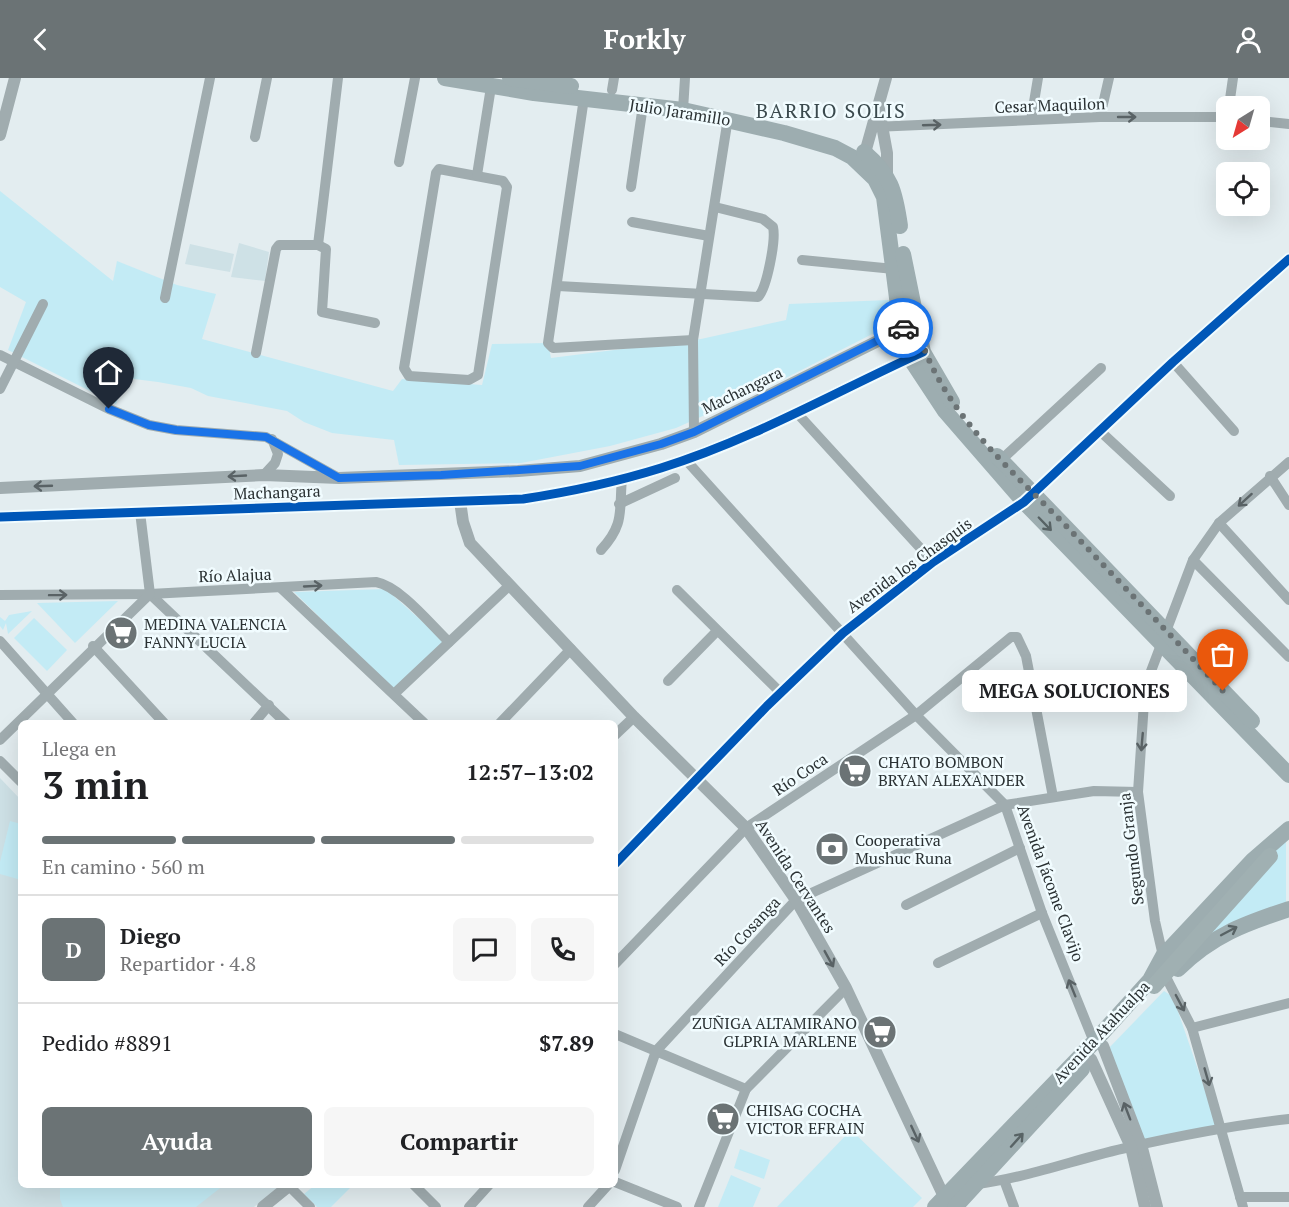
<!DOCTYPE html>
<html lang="es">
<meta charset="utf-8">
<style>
:root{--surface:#fff;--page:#f6f6f6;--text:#202124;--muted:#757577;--line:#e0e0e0;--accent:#6b7375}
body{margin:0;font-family:"PT Serif",serif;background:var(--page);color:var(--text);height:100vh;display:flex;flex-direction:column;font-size:22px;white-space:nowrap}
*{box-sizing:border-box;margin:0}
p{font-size:20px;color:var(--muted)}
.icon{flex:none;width:33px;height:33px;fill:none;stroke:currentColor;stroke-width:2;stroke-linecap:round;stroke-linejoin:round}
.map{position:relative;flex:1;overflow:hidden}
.sheet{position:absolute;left:18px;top:642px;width:600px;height:468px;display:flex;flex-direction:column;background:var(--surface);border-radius:9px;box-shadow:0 6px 24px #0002}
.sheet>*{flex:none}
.needle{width:39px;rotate:217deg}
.fabs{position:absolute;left:1216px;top:18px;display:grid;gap:12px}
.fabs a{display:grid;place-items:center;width:54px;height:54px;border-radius:9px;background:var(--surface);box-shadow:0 6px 24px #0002;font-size:30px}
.pin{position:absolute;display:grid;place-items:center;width:51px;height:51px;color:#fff;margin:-62px -26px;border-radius:50% 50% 50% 0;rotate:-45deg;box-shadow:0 0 6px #0007}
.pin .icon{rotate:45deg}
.courier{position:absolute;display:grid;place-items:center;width:60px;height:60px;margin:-30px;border:4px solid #1a73e8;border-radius:50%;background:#fff;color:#222;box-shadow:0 2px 8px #0007}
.bubble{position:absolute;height:42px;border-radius:9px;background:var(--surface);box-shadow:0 6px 24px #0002;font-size:20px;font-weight:700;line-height:42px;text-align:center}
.summary em{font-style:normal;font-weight:700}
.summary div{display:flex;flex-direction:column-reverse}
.summary{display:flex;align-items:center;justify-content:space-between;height:102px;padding:0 24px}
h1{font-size:39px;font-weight:700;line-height:45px}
.bar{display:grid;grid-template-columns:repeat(4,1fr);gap:9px 6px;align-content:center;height:72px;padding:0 24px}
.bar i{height:8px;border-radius:4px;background:var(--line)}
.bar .on{background:var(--accent)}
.bar p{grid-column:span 4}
.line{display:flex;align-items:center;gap:15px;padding:0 24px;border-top:2px solid var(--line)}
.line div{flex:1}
.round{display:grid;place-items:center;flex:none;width:63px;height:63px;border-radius:9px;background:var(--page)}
.action{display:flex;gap:12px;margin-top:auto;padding:12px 24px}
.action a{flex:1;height:69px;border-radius:9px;background:var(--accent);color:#fff;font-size:24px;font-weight:700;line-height:69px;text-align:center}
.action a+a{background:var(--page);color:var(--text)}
header{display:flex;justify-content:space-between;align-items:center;height:78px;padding:0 24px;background:var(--accent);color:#fff;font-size:27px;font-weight:700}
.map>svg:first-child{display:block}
</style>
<header><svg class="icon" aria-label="back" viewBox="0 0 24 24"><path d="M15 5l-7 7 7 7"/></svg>Forkly<svg class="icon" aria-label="person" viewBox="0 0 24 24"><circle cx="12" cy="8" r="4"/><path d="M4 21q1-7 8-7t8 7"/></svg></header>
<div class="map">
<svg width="1289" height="1129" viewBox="0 0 1289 1129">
<rect width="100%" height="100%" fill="#e3edf0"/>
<!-- built -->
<g fill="#cee1e6">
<path d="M239 165 269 174 265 203 231 199Z"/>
<path d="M190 166 234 176 230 194 185 186Z"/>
<path d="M0 700 21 722V1107H281L254 1129H0Z"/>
</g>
<!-- green -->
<g fill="#c3ebf5">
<path d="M0 113 113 203 117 183 177 207 216 216 202 261 393 313 402 301 482 307 492 266 548 265 551 280 701 261 786 242 789 226 889 222 892 246 774 306 676 350 610 368 521 385 399 387 394 362 332 355 304 344 287 333 208 318 191 310 158 304 126 300 116 326 8 272 26 224 0 209Z"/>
<path d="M386 511 445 564 394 612 294 514Z"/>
<path d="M118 523 75 565 37 525Z"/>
<path d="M32 533 8 556 6 545 3 552 0 548V539L5 543 9 537Z"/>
<path d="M34 540 67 572 47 593 14 560Z"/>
<path d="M10 743 21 746V802L0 796V784Z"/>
<path d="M1286 759V825L1202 860Z"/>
<path d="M1164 913 1173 919 1217 1047 1144 1062 1108 971Z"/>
<path d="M851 1052 922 1120 913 1129H777Z"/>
<path d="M740 1071 770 1082 764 1101 734 1090Z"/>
<path d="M731 1097 761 1110 753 1129H718Z"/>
<path d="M60 1107H224L196 1129H63L60 1121Z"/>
<path d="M315 1107H353L331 1129H317L304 1116Z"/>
</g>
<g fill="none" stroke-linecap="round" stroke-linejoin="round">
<!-- minor -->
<g stroke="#a0acaf" stroke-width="10">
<path d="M612 12 614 0"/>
<path d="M584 20 548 265 553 270 693 262"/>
<path d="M1229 28 1233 0"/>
<path d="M683 32 685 0"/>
<path d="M1100 39 1109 0"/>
<path d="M1031 42 1038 0"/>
<path d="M1260 43 1289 46"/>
<path d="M874 49 1100 39H1227"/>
<path d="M255 59 267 0"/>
<path d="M399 84 415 0"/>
<path d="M439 91 503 103 507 109 478 297 469 302 409 298 404 290 436 95Z"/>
<path d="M477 97 491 9"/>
<path d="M631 109 643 27"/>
<path d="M632 144 709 158"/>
<path d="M318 167 326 171 322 234 375 245"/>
<path d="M802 182 894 191"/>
<path d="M558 208 758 219C767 210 776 162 773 149L763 141 715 129"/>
<path d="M165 220 210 0"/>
<path d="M256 275 276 171 279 167H318L338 0"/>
<path d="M0 277 109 331 149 347 176 352 266 359 339 400"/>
<path d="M1173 284 1234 353"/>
<path d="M0 311 43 226"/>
<path d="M797 335 933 484"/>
<path d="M694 354 693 262 728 40"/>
<path d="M1101 354 1170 418"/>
<path d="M685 381 916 637 1005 727 1042 835 1094 964"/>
<path d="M1001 382 1101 290"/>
<path d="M264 397 275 385 278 376 272 361"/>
<path d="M1270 398 1289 427"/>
<path d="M619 426 675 400"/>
<path d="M140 434 150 516 286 645"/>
<path d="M1219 445 1289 522"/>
<path d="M601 472C625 446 619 433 622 400"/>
<path d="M1193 482 1289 579"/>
<path d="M281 510 424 645"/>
<path d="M677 512 781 615"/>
<path d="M0 517 150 516 376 504C401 509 430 546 449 564"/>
<path d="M0 563 73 645"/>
<path d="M93 568 164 645"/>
<path d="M668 603 717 553"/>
<path d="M394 616 510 507"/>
<path d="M254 645 269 627"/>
<path d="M500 645 571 571"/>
<path d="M615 657 634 639"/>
<path d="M0 662 150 516"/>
<path d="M0 683 21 704"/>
<path d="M906 827 1020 770"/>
<path d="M1163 878 1155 843 1138 714 1145 609 1193 482 1219 445 1289 384"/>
<path d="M938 885 1042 835"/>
<path d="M615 886 746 750 916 637 1011 559H1017L1026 578 1053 719"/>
<path d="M1167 901 1192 950 1243 1129"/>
<path d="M1192 950 1289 925"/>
<path d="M615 956 746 1011"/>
<path d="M615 1092 656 973 796 822 1005 727 1094 713 1138 714"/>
<path d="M1004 1102 1014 1129"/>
<path d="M615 1104 677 1129"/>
<path d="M978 1106C1030 1099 1079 1080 1130 1069 1183 1057 1235 1047 1289 1041"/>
<path d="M414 1107 436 1129"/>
<path d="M289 1108 310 1129"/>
<path d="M1240 1119H1289"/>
<path d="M469 1129 489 1107"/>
<path d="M588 1129 608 1107"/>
<path d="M699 1129 746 1011 846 910"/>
</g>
<!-- tertiary -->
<g stroke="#a0acaf" stroke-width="12">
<path d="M879 31 887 75V100"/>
<path d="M0 57 15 0"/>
<path d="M863 82 886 0"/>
<path d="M0 410 264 397 339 400 518 393 580 388 661 366 694 354 906 249"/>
<path d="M460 423 463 444 470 465 634 639 746 750 796 822 846 910 947 1125"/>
<path d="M0 439 523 421C569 414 616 404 661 390 750 362 832 316 916 277"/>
<path d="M615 786 767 628 843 555 933 484 1024 424 1173 284 1289 181"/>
<path d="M1103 968 1142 1070 1157 1129"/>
<path d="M1091 981 1131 1069 1145 1129"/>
<path d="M263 1129 290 1107"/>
</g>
<!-- primary -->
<g stroke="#9dadb0" stroke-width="16">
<path d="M445 0 534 15 683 32 784 55 835 70 852 79 875 101 884 119 901 251 910 280 945 333 1024 424 1289 697"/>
<path d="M510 0 571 8"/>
<path d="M864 74C891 97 895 113 900 148"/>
<path d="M903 176 923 274 952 324"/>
<path d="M997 378 1252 643"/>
<path d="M1178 891C1213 857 1244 846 1289 831"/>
<path d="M935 1129 1094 964 1150 902 1163 878 1253 782 1289 751"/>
<path d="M955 1129 1082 991"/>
</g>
<!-- trunk -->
<path stroke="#a0b0b2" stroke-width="16" d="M1154 908 1270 778"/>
<defs>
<g id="cycleway">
<path d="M0 439 523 421C569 414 616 404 661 390 752 362 837 313 923 274"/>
<path d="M615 786 767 628 843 555 933 484 1024 424 1173 284 1289 181"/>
</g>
</defs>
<!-- cycleway casing -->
<use href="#cycleway" stroke="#f1fcff" stroke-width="13"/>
<!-- cycleway -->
<use href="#cycleway" stroke="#0057b8" stroke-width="9"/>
</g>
<!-- one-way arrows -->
<defs><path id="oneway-shaft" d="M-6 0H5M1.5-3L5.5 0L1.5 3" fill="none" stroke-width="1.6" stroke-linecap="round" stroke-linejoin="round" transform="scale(1.5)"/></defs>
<g stroke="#596265">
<use href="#oneway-shaft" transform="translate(1127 39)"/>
<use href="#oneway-shaft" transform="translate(932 47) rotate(-2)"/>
<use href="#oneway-shaft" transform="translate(237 398) rotate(177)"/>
<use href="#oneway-shaft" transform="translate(43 408) rotate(178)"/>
<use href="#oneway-shaft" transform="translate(1245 422) rotate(138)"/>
<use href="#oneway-shaft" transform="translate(313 508) rotate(-3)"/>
<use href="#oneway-shaft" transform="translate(58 517) rotate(-1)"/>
<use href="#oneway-shaft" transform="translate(1142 664) rotate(95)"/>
<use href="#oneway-shaft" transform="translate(829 881) rotate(61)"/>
<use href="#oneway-shaft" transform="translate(1072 910) rotate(-112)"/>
<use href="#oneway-shaft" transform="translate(1180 925) rotate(62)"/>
<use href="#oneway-shaft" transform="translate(1207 999) rotate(74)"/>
<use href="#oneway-shaft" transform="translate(1127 1033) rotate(-111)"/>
<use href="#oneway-shaft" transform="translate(915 1056) rotate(65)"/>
</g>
<g stroke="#586365">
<use href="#oneway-shaft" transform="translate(1045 446) rotate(46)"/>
<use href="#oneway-shaft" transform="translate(1229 853) rotate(-28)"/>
<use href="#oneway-shaft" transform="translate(1017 1062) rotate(-48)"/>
</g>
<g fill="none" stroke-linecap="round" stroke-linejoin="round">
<!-- done -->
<path stroke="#6b7375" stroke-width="6" stroke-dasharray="0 10.8" d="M903 250 916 245C938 332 1012 392 1072 454 1122 507 1173 559 1223 613"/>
<!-- route -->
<path stroke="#1a73e8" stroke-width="8" d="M109 331 149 347 176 352 266 359 339 400 441 397 580 388 661 366 694 354 903 250"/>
</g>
<!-- icons -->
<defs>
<symbol id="supermarket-disc" viewBox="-11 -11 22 22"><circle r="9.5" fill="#6b7375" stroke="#f1fcff"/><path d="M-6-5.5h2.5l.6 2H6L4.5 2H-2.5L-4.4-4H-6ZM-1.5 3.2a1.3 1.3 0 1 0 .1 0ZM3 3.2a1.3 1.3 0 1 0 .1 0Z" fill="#fff"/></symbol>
<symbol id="bank-disc" viewBox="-11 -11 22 22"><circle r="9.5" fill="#6b7375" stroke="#f1fcff"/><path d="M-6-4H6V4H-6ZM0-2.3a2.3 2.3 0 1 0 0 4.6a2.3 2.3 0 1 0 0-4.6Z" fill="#fff"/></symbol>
</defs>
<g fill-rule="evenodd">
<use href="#supermarket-disc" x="102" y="536" width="38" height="38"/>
<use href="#supermarket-disc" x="836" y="674" width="38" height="38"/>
<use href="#bank-disc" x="813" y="752" width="38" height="38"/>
<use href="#supermarket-disc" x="861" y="935" width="38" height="38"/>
<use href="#supermarket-disc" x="704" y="1022" width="38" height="38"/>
</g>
<g text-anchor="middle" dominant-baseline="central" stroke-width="5" stroke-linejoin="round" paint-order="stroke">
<!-- street labels -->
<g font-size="16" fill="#2a3133" stroke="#f1fcff">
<text transform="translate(1050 27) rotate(-2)">Cesar Maquilon</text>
<text transform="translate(680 34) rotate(9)">Julio Jaramillo</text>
<text transform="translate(742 312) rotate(-26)">Machangara</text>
<text transform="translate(277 414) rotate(-2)">Machangara</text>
<text transform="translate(909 487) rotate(-36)">Avenida los Chasquis</text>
<text transform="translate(235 497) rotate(-2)">Río Alajua</text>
<text transform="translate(800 696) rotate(-34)">Río Coca</text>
<text transform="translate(1131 771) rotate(-97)">Segundo Granja</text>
<text transform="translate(796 798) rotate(57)">Avenida Cervantes</text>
<text transform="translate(1051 805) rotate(70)">Avenida Jácome Clavijo</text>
<text transform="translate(747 853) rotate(-47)">Río Cosanga</text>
<text transform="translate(1101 954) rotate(-47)">Avenida Atahualpa</text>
</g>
<!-- poi labels -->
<g font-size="16" fill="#2a3133" stroke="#f1fcff" text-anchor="start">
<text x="144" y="546">MEDINA VALENCIA<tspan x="144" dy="18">FANNY LUCIA</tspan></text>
<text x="878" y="684">CHATO BOMBON<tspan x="878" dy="18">BRYAN ALEXANDER</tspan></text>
<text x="855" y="762">Cooperativa<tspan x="855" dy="18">Mushuc Runa</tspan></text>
<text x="857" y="945" text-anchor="end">ZUÑIGA ALTAMIRANO<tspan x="857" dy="18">GLPRIA MARLENE</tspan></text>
<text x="746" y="1032">CHISAG COCHA<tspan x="746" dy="18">VICTOR EFRAIN</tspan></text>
</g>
<!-- quarter labels -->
<g font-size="20" letter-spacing="1.5" fill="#3b4a4e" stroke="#f1fcff">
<text x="831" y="32">BARRIO SOLIS</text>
</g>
</g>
</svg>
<div class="fabs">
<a><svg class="needle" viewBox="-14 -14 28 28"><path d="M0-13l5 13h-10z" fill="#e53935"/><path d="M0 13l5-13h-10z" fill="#757577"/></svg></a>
<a><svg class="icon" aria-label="locate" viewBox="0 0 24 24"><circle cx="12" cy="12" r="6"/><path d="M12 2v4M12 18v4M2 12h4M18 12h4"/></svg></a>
</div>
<div class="pin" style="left:1223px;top:613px;background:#ea580c"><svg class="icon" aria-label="bag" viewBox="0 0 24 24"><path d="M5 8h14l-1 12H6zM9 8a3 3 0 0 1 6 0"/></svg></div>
<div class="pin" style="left:109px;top:331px;background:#1f2937"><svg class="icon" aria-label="home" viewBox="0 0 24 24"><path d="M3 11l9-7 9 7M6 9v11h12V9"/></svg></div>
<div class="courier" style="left:903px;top:250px"><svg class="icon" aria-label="car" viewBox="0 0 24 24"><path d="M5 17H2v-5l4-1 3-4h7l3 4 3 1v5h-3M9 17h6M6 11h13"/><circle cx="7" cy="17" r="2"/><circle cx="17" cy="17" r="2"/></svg></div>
<div class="bubble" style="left:962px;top:592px;width:225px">MEGA SOLUCIONES</div>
<section class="sheet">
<div class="summary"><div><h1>3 min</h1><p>Llega en</p></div><em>12:57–13:02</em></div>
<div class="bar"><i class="on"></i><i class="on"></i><i class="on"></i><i></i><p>En camino · 560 m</p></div>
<div class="line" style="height:108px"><b class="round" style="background:var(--accent);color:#fff">D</b><div><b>Diego</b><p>Repartidor · 4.8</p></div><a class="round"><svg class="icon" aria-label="chat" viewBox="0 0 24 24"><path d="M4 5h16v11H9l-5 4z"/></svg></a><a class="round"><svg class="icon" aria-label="phone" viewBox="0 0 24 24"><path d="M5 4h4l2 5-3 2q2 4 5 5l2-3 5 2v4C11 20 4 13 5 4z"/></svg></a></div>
<div class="line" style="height:78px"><div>Pedido #8891</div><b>$7.89</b></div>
<div class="action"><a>Ayuda</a><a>Compartir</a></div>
</section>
</div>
